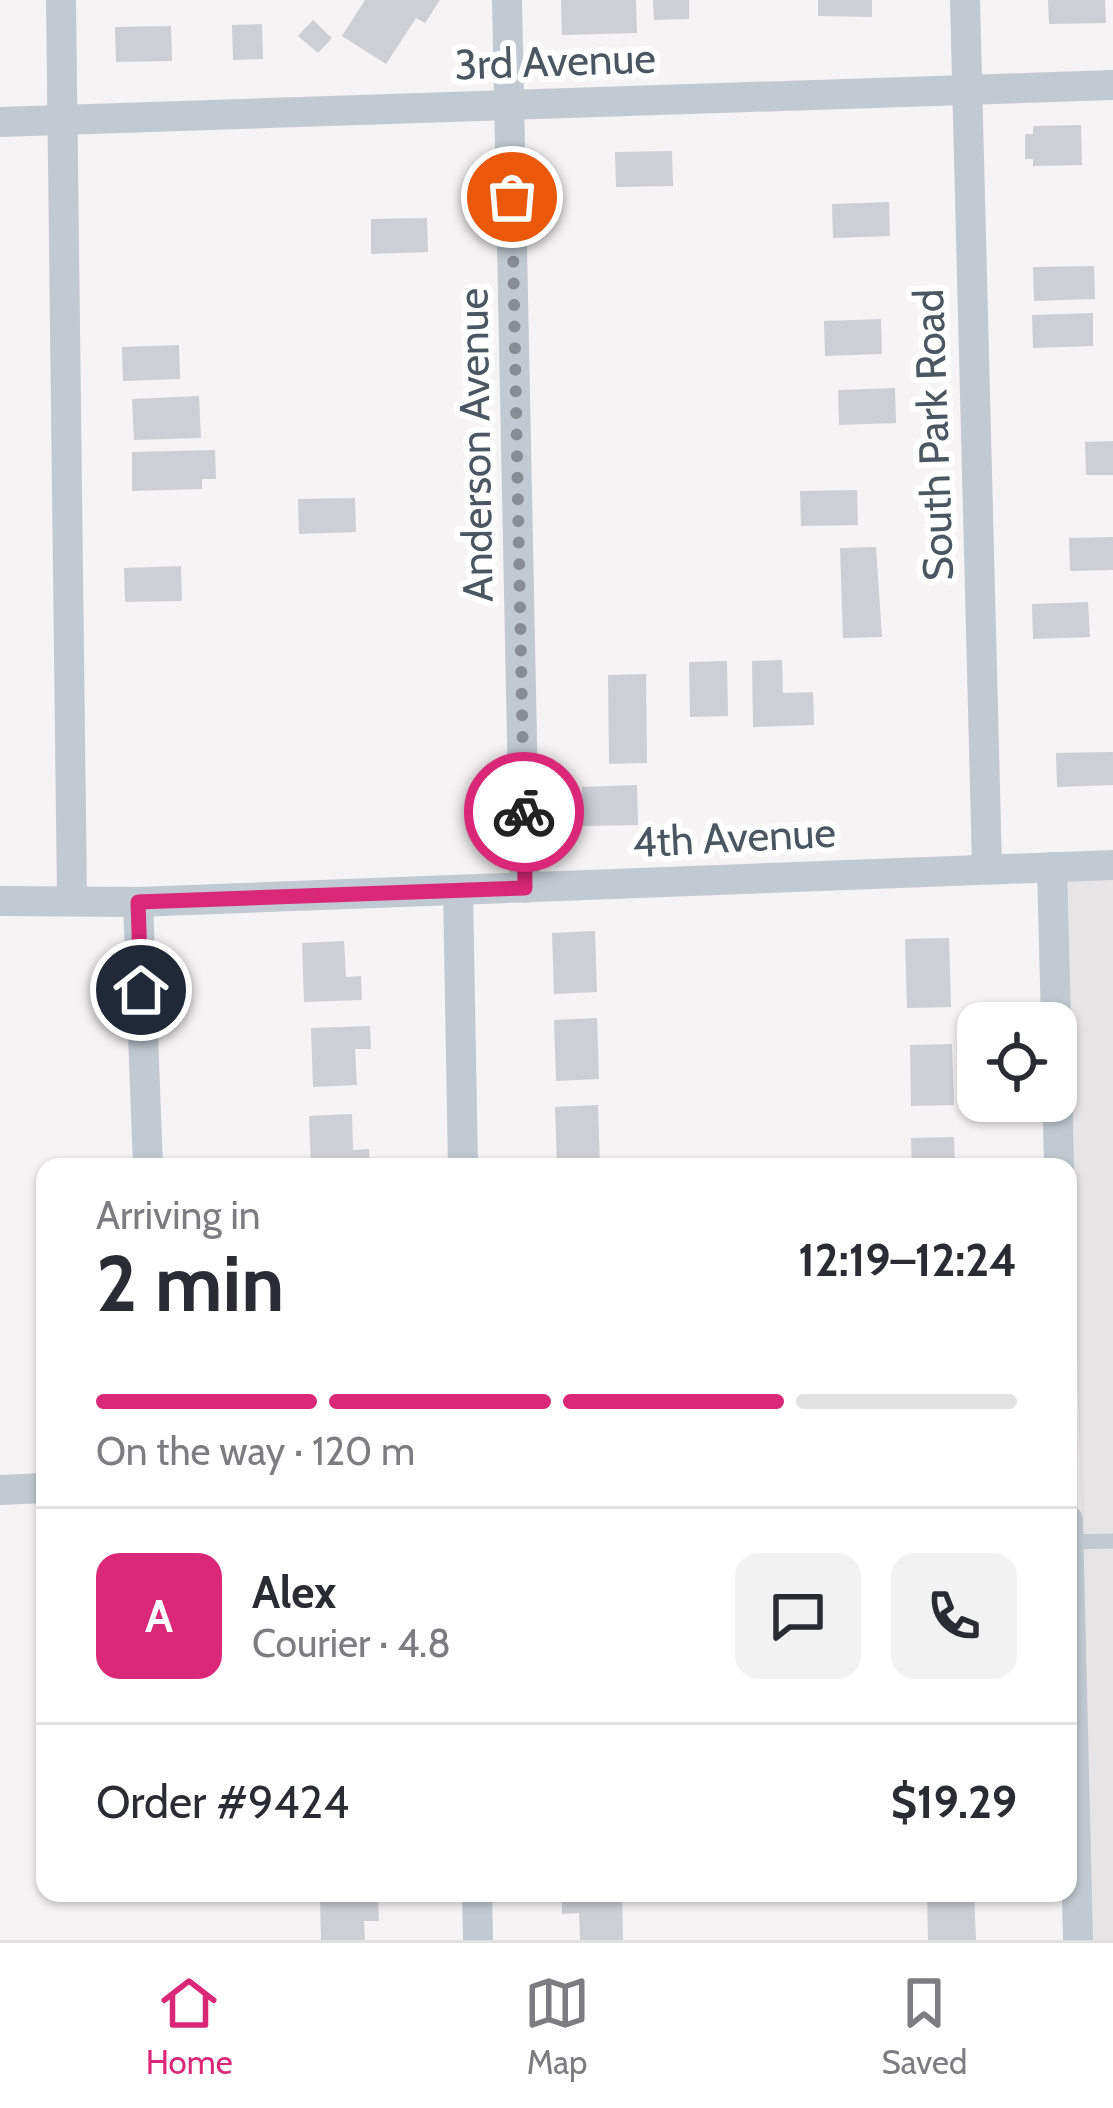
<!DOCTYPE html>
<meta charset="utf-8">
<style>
:root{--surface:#fff;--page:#f2f2f3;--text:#2b2b33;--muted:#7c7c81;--line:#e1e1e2;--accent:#db2777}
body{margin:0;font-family:Cabin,sans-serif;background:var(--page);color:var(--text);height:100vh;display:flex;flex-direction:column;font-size:45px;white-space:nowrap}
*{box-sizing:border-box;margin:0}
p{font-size:39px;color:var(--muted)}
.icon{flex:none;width:66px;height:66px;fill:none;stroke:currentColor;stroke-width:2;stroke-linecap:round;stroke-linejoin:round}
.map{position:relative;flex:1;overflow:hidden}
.panel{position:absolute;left:36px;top:1158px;width:1041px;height:744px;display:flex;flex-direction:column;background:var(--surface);border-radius:24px;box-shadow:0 3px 9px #0004}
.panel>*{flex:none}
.buttons{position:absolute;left:957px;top:1002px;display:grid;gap:24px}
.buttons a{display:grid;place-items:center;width:120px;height:120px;border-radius:24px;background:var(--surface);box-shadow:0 3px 9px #0004;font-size:60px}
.pin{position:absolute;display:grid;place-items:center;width:102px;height:102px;color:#fff;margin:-51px;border:6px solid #fff;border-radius:50%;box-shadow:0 3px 12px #0007}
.courier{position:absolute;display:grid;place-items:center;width:120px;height:120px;margin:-60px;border:9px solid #db2777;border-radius:50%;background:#fff;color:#222;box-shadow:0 3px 15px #0007}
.overview em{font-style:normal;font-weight:800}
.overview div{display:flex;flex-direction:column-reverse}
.overview{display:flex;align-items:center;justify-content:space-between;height:204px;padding:0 60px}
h1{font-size:78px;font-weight:800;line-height:90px}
.bar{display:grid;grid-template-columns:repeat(4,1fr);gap:18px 12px;align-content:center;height:144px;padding:0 60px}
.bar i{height:15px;border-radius:9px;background:var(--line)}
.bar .on{background:var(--accent)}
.bar p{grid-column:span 4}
.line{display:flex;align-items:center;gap:30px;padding:0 60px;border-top:3px solid var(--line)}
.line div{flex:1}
.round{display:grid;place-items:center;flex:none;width:126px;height:126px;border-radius:24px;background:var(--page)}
.tabs{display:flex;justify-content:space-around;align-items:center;height:168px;border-top:3px solid var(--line);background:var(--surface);font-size:33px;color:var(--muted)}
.tabs a{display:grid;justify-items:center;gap:6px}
.tabs .on{color:var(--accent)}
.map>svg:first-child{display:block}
</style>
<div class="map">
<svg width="1113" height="1940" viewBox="0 0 1113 1940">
<rect width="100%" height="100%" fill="#f5f3f3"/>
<!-- education -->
<path fill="#e6e4e5" d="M1113 879V1940H1092L1065 881Z"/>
<!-- building -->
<g fill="#cdcfd5">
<path d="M365 0H440L425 23 416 18 386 64 342 36Z"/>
<path d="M561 0H636L637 33 562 35Z"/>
<path d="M653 0H689V19L654 20Z"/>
<path d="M818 0H872V17L818 16Z"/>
<path d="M1048 0H1105L1106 23 1049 24Z"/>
<path d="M313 20 332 38 318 53 298 36Z"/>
<path d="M262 24 263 59 233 60 232 25Z"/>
<path d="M171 26 172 61 116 62 115 27Z"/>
<path d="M1081 125 1082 165 1033 166V159H1025V134H1033V126Z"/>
<path d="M672 151 673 186 616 187 615 152Z"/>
<path d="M889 202 890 236 833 238 832 204Z"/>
<path d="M427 218 428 252 371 254V219Z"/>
<path d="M1094 266 1095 299 1034 301 1033 267Z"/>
<path d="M1093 313V346L1033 348 1032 315Z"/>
<path d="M881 319 882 354 825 356 824 321Z"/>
<path d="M179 345 180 379 123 381 122 347Z"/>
<path d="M895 388 896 423 839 425 838 390Z"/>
<path d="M199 396 201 438 134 440 132 399Z"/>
<path d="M1113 441V475H1086L1085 442Z"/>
<path d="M215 450 216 479H202V489L132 491V452Z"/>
<path d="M857 490 858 525 801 526 800 491Z"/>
<path d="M355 498 356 532 299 534 298 499Z"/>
<path d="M1113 537V570L1070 571 1069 538Z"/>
<path d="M876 547 882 637 843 638 840 548Z"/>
<path d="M181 566 182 601 125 602 124 568Z"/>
<path d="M1088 602 1090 637 1033 639 1032 604Z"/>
<path d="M782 660 783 693 813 692 814 725 753 727 752 661Z"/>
<path d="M727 661 728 716 690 717 689 662Z"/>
<path d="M646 674 647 763 609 764 608 675Z"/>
<path d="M1113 752V785L1057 787 1056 753Z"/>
<path d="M637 785 638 825 583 826 582 787Z"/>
<path d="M595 931 597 992 554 994 552 933Z"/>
<path d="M949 938 951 1007 907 1008 905 939Z"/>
<path d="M344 941 346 977 361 976 362 1000 304 1002 302 943Z"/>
<path d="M597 1018 599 1079 556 1081 554 1020Z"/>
<path d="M370 1026 371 1049H355L357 1085 313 1087 311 1028Z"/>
<path d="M952 1044 954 1105 911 1106 910 1045Z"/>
<path d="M598 1105 600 1167H557L555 1107Z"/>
<path d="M352 1114 353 1150 369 1149 370 1167H311L309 1116Z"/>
<path d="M954 1137 955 1167H912L911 1138Z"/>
<path d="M562 1893H622L623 1940H580L579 1913 562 1914Z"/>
<path d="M927 1893H974L976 1940H928Z"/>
<path d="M378 1897 379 1921H364L365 1940H321L320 1899Z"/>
</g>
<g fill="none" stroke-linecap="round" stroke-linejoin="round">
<!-- lane -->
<path stroke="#c1cad2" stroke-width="15" d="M1069 1542 1113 1541"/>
<!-- street -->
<g stroke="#c1cad2" stroke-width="30">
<path d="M61 0 72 899"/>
<path d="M507 0 525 888"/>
<path d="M965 0 987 867"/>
<path d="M0 122 1113 85"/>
<path d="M1052 867 1056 1023"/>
<path d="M458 890 463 1167"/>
<path d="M0 901 138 902 1113 865"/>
<path d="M138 902 148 1167"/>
<path d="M1056 1037 1059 1167"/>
<path d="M0 1490 45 1488"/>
<path d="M1068 1520 1078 1940"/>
<path d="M477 1893 478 1940"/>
</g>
</g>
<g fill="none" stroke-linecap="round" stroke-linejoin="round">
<!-- done -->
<path stroke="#868d94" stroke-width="12" stroke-dasharray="0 21.6" d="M512 197 524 812"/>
<!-- route -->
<path stroke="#db2777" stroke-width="15" d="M141 990 138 902 525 888 524 812"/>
</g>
<g text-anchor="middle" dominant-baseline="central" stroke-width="12" stroke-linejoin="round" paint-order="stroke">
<!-- street labels -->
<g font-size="42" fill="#4a5661" stroke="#fff">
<text transform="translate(555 61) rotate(-2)">3rd Avenue</text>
<text transform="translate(933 435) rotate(-92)">South Park Road</text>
<text transform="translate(475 445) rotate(-91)">Anderson Avenue</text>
<text transform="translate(734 837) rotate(-3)">4th Avenue</text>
</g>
</g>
</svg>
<div class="buttons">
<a><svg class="icon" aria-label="locate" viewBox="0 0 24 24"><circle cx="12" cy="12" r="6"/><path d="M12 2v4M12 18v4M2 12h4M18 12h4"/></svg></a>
</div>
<div class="pin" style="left:512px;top:197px;background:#ea580c"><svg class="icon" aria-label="bag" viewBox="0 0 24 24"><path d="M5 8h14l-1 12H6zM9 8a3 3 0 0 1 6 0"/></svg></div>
<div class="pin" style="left:141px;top:990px;background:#1f2937"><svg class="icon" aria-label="home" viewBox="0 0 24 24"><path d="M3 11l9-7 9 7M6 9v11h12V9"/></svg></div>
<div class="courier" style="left:524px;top:812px"><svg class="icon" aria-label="bike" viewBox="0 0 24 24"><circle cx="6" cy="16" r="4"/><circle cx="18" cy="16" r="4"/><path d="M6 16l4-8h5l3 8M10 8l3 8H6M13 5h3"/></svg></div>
<section class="panel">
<div class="overview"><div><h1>2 min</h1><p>Arriving in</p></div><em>12:19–12:24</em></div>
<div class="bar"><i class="on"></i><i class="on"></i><i class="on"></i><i></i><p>On the way · 120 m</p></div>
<div class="line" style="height:216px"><b class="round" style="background:var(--accent);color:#fff">A</b><div><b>Alex</b><p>Courier · 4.8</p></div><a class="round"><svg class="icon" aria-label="chat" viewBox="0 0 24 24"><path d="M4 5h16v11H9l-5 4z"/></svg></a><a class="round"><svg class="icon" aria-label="phone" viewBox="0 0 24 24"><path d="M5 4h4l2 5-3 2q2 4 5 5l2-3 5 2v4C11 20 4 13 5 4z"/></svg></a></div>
<div class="line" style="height:156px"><div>Order #9424</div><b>$19.29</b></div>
</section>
</div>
<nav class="tabs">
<a class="on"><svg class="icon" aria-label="home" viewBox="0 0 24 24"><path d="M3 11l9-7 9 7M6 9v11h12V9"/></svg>Home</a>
<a><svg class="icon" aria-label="map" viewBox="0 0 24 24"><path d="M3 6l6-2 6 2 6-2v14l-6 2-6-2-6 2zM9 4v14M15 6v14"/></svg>Map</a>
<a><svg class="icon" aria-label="saved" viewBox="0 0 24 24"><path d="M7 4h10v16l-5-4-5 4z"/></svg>Saved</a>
</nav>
